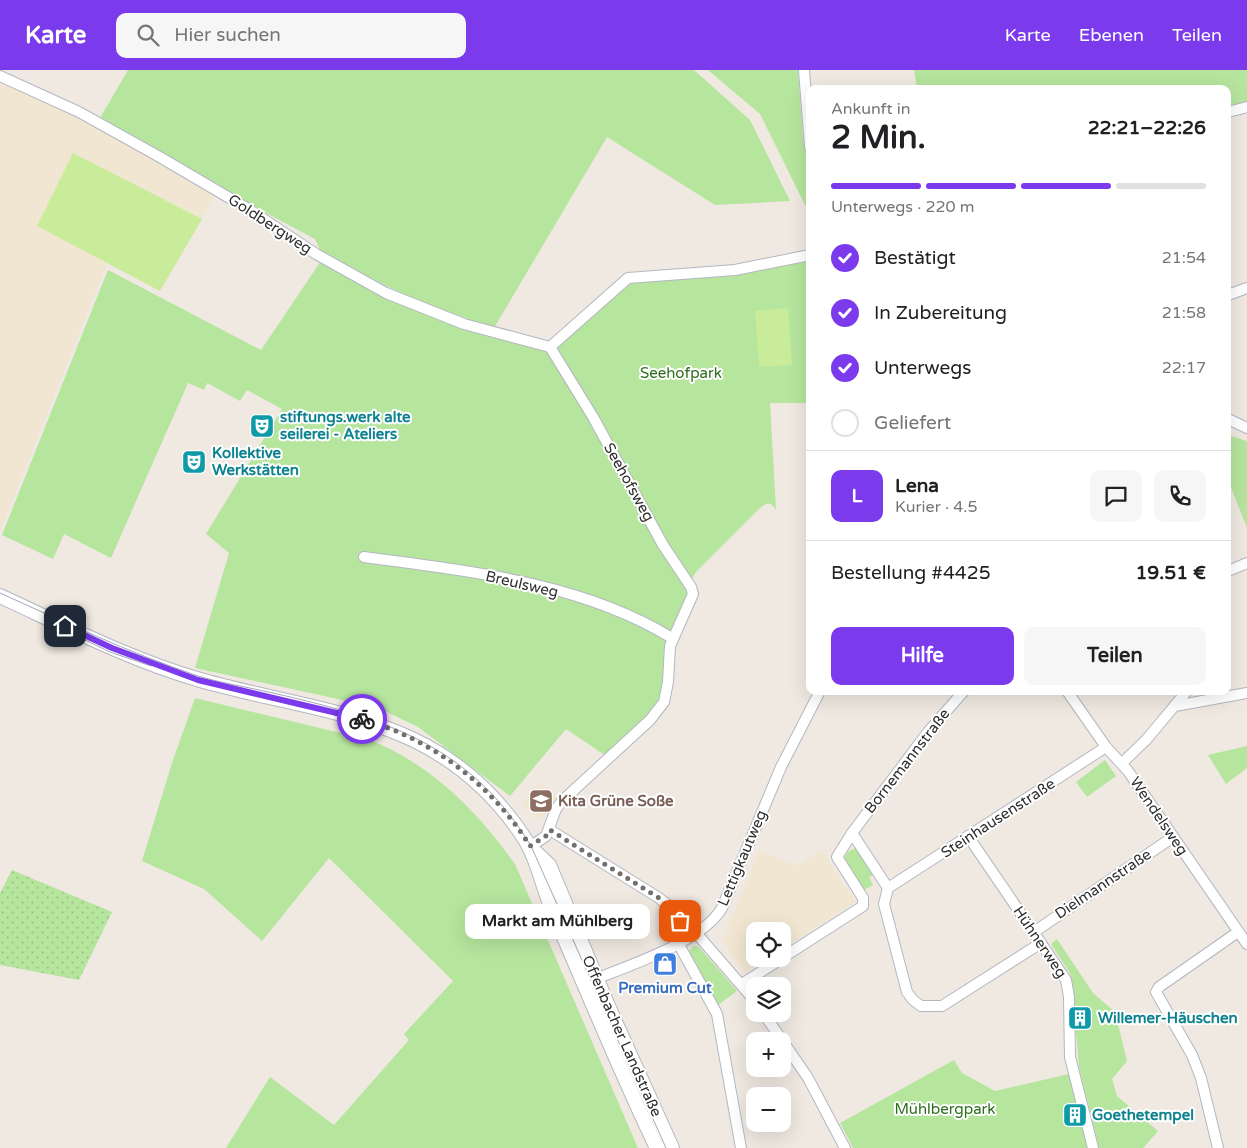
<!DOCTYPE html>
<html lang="de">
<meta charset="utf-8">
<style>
:root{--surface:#fff;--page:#f6f6f6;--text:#202124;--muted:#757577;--line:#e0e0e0;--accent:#7c3aed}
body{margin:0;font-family:"Varela Round",sans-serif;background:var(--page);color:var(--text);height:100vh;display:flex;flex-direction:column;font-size:19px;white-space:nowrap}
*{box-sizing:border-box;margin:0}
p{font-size:16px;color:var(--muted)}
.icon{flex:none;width:28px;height:28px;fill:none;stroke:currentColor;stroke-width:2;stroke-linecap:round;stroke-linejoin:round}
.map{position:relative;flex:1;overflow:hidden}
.panel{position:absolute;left:806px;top:15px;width:425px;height:610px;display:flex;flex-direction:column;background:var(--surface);border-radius:10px;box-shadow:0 5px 20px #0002}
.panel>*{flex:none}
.controls{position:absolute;left:746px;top:852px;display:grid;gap:10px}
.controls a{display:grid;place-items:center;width:45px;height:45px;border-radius:10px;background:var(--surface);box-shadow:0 5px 20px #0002;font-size:25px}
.pin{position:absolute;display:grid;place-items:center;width:42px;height:42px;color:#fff;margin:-21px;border-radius:10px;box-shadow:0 2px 8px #0006}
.courier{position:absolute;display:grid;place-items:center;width:50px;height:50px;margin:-25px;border:4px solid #7c3aed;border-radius:50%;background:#fff;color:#222;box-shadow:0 1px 6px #0007}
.bubble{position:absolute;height:35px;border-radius:10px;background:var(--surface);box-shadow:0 5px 20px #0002;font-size:16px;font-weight:700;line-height:35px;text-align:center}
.head em{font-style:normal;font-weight:700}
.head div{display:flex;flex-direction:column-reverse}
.head{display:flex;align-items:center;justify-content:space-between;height:85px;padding:0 25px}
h1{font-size:32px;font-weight:700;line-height:38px}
.bar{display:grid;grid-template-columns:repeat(4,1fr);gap:8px 5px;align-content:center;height:60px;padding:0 25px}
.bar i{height:6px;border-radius:4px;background:var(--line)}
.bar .active{background:var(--accent)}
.bar p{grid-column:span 4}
.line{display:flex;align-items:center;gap:12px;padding:0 25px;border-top:1px solid var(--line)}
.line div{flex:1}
.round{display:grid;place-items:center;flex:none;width:52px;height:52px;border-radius:10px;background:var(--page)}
ol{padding:0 25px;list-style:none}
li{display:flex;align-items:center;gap:15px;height:55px}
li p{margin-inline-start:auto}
li .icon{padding:5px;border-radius:50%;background:var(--accent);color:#fff;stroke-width:4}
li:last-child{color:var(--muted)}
li i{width:28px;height:28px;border:2px solid var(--line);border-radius:50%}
.button{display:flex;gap:10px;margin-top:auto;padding:10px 25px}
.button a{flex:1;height:58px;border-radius:10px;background:var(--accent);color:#fff;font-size:20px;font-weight:700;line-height:58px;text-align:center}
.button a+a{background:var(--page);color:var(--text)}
header{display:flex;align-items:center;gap:30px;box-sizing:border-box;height:70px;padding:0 25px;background:var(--accent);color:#fff}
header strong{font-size:24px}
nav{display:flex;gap:28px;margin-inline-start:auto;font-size:18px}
.search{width:350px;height:45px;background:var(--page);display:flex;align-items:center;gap:12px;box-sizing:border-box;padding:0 18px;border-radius:10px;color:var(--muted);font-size:19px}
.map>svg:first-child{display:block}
</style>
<header>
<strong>Karte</strong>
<div class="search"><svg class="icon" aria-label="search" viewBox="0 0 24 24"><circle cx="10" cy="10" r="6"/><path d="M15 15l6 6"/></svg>Hier suchen</div>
<nav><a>Karte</a><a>Ebenen</a><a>Teilen</a></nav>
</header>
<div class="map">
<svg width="1247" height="1078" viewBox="0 0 1247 1078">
<defs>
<pattern id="grass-dots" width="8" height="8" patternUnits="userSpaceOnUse" patternTransform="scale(1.25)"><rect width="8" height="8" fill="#b6e59e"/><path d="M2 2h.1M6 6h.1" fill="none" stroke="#9dc588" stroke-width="1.8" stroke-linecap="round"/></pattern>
</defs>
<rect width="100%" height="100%" fill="#efe9e1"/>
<!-- education -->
<g fill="#f0e6d1">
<path d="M0 10 78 44 216 124 160 221 107 193 0 461Z"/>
<path d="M540 712 559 730 540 750 522 733Z"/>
<path d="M821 779 855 832 783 879 782 861H755V889H767L745 903 722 871 759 781 798 796Z"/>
</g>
<!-- grass -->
<path fill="url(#grass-dots)" d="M12 800 112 842 79 910 0 895V823Z"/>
<!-- park -->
<g fill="#b6e59e">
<path d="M128 0H694L750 50 790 131 715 135 607 67 494 258 417 231 322 184 315 169 227 122 100 48Z"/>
<path d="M708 0H798L803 70 810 100V145L760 44Z"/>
<path d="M914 0H1247V32L1228 37V19H917Z"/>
<path d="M321 191 384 224 550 280 689 523 668 570 664 589 662 625 647 648 606 686 566 659 510 726 418 657 379 638 195 598 229 483 206 464 282 339 247 320 240 331 207 313 204 320 188 313 111 488 64 464 53 489 2 465 108 200 261 280Z"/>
<path d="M810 191V333H770L776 440 771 434H766L761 437 696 502 690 512 555 281 565 269 634 211 737 204Z"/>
<path d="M1228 365 1247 371V458L1228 410Z"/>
<path d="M195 628 370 670C432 695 477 741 515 794L638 1078H226L270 1007 334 1055 409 970 404 964 453 911 329 788 262 871 204 819 142 791 172 693Z"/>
<path d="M1247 676V698L1226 714 1208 685Z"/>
<path d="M1105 690 1116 706 1087 727 1076 712Z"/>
<path d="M857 777 874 805 869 807 873 815 864 820 843 790 848 782Z"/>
<path d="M1057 869 1093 923 1115 942 1127 991 1112 1009 1117 1026 1158 1061 1143 1078H1099L1079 997 1071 905 1051 874Z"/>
<path d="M694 876 699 877 737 921 718 935 690 884 689 881Z"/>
<path d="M954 990 962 1003 995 1021 1069 1004 1088 1078H853L840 1053Z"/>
</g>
<!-- pitch -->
<g fill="#c9ec9a">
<path d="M73 83 202 149 160 221 37 156Z"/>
<path d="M788 238 792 295 759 297 755 241Z"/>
</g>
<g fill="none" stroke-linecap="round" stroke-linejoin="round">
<defs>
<g id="street">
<path d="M804 0 810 77"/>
<path d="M0 6 79 42 158 86 250 140 316 184 386 223 464 254 550 277"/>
<path d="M1228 42 1247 37"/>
<path d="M1228 225 1247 218"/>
<path d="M550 277 628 208 735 200 810 185"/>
<path d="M1228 349 1247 358"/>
<path d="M364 487C467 501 581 512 672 568"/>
<path d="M1228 501 1247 493"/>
<path d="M1067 621 1106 677 1128 701 1247 874"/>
<path d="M1175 636 1247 623"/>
<path d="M1122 693 1146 670 1187 621"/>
<path d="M550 760 659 828 668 835 693 866"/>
<path d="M968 766 1066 910 1069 927 1070 987 1093 1078"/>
<path d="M530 777 546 766 556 739 562 731 650 650 664 632 668 612 670 576 693 524 691 517 663 475 593 347 550 277"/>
<path d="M888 818 884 834 907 922 913 930 921 936H942L1041 873"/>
<path d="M888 818 1106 677"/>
<path d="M888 818 852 763 928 662 964 621"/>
<path d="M1034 862 1173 767"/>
<path d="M697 864 755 931"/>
<path d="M678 873 717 944 741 1078"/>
<path d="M782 888 863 836V828L837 787 852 763"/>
<path d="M590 911C628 896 702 872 722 838L781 697 820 621"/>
<path d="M742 914 781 889"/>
<path d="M764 944 808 1008 845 1078"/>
<path d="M1218 1078 1201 1008 1192 985 1156 922 1159 917 1238 862"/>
</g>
<g id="secondary">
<path d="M0 526C65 556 129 589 197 609 325 646 440 642 523 766 538 789 543 819 554 844 588 922 620 1001 657 1078"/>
<path d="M532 779 549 795 608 936 672 1078"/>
</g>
</defs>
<!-- street casing -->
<use href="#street" stroke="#b4b7c1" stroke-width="12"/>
<!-- secondary casing -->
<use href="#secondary" stroke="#b4b7c1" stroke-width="16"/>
<!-- street -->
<use href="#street" stroke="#fff" stroke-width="10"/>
<!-- secondary -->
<use href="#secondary" stroke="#fff" stroke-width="14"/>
<!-- tram -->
<g stroke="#a3a6b8" stroke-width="1">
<path d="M0 523C64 552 128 582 195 605 220 613 247 617 273 623 382 648 469 673 531 776L666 1078"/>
<path d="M77 566 110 582 151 596"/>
</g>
</g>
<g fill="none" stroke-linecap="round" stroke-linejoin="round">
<!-- done -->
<path stroke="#726f6d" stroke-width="5" stroke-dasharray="0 9" d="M362 649C432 669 492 715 530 776L546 766 550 760 659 828 680 851"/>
<!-- route -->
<path stroke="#7c3aed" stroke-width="6" d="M65 556 112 578 198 610 362 649"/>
</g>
<!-- icons -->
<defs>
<symbol id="theatre-square" viewBox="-11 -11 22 22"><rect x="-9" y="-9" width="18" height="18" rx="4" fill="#0f9aa8" stroke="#fff"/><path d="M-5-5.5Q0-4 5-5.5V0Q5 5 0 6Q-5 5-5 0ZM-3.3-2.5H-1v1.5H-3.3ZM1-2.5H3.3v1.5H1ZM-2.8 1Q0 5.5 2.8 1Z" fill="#fff"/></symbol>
<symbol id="school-square" viewBox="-11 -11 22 22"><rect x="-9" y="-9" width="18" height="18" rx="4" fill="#8d6e63" stroke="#fff"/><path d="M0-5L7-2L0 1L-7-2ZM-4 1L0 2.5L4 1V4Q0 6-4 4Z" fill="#fff"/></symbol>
<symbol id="shop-square" viewBox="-11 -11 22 22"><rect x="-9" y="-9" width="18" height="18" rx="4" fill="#3f7fe0" stroke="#fff"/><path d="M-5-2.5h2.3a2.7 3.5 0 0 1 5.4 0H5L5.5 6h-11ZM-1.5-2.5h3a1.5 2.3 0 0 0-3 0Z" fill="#fff"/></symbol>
<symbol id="building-square" viewBox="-11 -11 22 22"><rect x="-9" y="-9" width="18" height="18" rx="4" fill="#0f9aa8" stroke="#fff"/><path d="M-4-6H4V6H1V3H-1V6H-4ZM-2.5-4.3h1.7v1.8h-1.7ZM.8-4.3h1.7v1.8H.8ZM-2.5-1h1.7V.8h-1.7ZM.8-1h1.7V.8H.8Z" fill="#fff"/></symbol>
</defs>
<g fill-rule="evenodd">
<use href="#theatre-square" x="248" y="342" width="28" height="28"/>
<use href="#theatre-square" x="180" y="378" width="28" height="28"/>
<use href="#school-square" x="527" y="717" width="28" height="28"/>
<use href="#shop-square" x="651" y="880" width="28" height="28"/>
<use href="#building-square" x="1066" y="934" width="28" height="28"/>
<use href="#building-square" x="1061" y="1031" width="28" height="28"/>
</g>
<g text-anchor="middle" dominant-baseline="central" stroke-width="4" stroke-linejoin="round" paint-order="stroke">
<!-- street labels -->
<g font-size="15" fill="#2e2e2e" stroke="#fff">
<text transform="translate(270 154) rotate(33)">Goldbergweg</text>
<text transform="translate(629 412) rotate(61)">Seehofsweg</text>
<text transform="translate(522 514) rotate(13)">Breulsweg</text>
<text transform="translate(907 691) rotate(-52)">Bornemannstraße</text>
<text transform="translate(1159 746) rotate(56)">Wendelsweg</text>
<text transform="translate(998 748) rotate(-33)">Steinhausenstraße</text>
<text transform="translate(742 788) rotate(-67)">Lettigkautweg</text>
<text transform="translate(1103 814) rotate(-34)">Dielmannstraße</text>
<text transform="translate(1040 872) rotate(56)">Hühnerweg</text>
<text transform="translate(622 966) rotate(66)">Offenbacher Landstraße</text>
</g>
<!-- park labels -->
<g font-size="15" fill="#2c6e1b" stroke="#fff">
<text x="681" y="303">Seehofpark</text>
<text x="945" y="1039">Mühlbergpark</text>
</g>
<!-- culture labels -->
<g font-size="15" font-weight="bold" fill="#0d838f" stroke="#fff" text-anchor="start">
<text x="280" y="347">stiftungs.werk alte<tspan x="280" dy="17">seilerei - Ateliers</tspan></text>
<text x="212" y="383">Kollektive<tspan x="212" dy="17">Werkstätten</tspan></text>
<text x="1098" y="948">Willemer-Häuschen</text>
<text x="1092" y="1045">Goethetempel</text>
</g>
<!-- education labels -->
<g font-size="15" font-weight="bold" fill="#785e54" stroke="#fff" text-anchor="start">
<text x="558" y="731">Kita Grüne Soße</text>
</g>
<!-- shop labels -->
<g font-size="15" font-weight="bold" fill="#366cbe" stroke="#fff">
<text x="665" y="918">Premium Cut</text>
</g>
</g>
</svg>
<div class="controls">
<a><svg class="icon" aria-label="locate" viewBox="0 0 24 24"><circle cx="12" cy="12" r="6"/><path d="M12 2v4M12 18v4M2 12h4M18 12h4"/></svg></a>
<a><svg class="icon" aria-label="layers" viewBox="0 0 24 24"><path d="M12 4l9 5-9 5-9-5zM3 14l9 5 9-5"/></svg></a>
<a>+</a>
<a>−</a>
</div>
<div class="pin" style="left:680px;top:851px;background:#ea580c"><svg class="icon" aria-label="bag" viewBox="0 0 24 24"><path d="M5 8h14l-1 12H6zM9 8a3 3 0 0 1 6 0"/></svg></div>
<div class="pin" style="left:65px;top:556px;background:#1f2937"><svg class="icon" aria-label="home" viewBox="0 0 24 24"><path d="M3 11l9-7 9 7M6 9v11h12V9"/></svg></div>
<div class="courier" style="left:362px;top:649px"><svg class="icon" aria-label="bike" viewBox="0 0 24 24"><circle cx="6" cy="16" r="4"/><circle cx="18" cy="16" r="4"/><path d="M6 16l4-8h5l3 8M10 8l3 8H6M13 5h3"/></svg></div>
<div class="bubble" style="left:465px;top:834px;width:185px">Markt am Mühlberg</div>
<section class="panel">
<div class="head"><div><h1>2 Min.</h1><p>Ankunft in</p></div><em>22:21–22:26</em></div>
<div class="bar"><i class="active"></i><i class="active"></i><i class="active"></i><i></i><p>Unterwegs · 220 m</p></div>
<ol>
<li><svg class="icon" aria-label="check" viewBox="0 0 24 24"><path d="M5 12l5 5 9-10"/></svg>Bestätigt<p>21:54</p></li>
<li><svg class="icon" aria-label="check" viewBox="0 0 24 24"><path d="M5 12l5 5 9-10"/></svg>In Zubereitung<p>21:58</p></li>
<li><svg class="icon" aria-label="check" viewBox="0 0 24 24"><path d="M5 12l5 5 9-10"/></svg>Unterwegs<p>22:17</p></li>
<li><i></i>Geliefert</li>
</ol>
<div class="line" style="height:90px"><b class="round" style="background:var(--accent);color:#fff">L</b><div><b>Lena</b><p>Kurier · 4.5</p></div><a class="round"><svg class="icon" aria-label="chat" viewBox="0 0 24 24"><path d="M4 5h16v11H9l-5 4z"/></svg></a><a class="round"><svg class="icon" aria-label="phone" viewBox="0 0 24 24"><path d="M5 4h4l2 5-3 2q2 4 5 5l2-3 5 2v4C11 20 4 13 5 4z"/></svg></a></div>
<div class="line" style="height:65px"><div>Bestellung #4425</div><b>19.51 €</b></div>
<div class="button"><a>Hilfe</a><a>Teilen</a></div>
</section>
</div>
